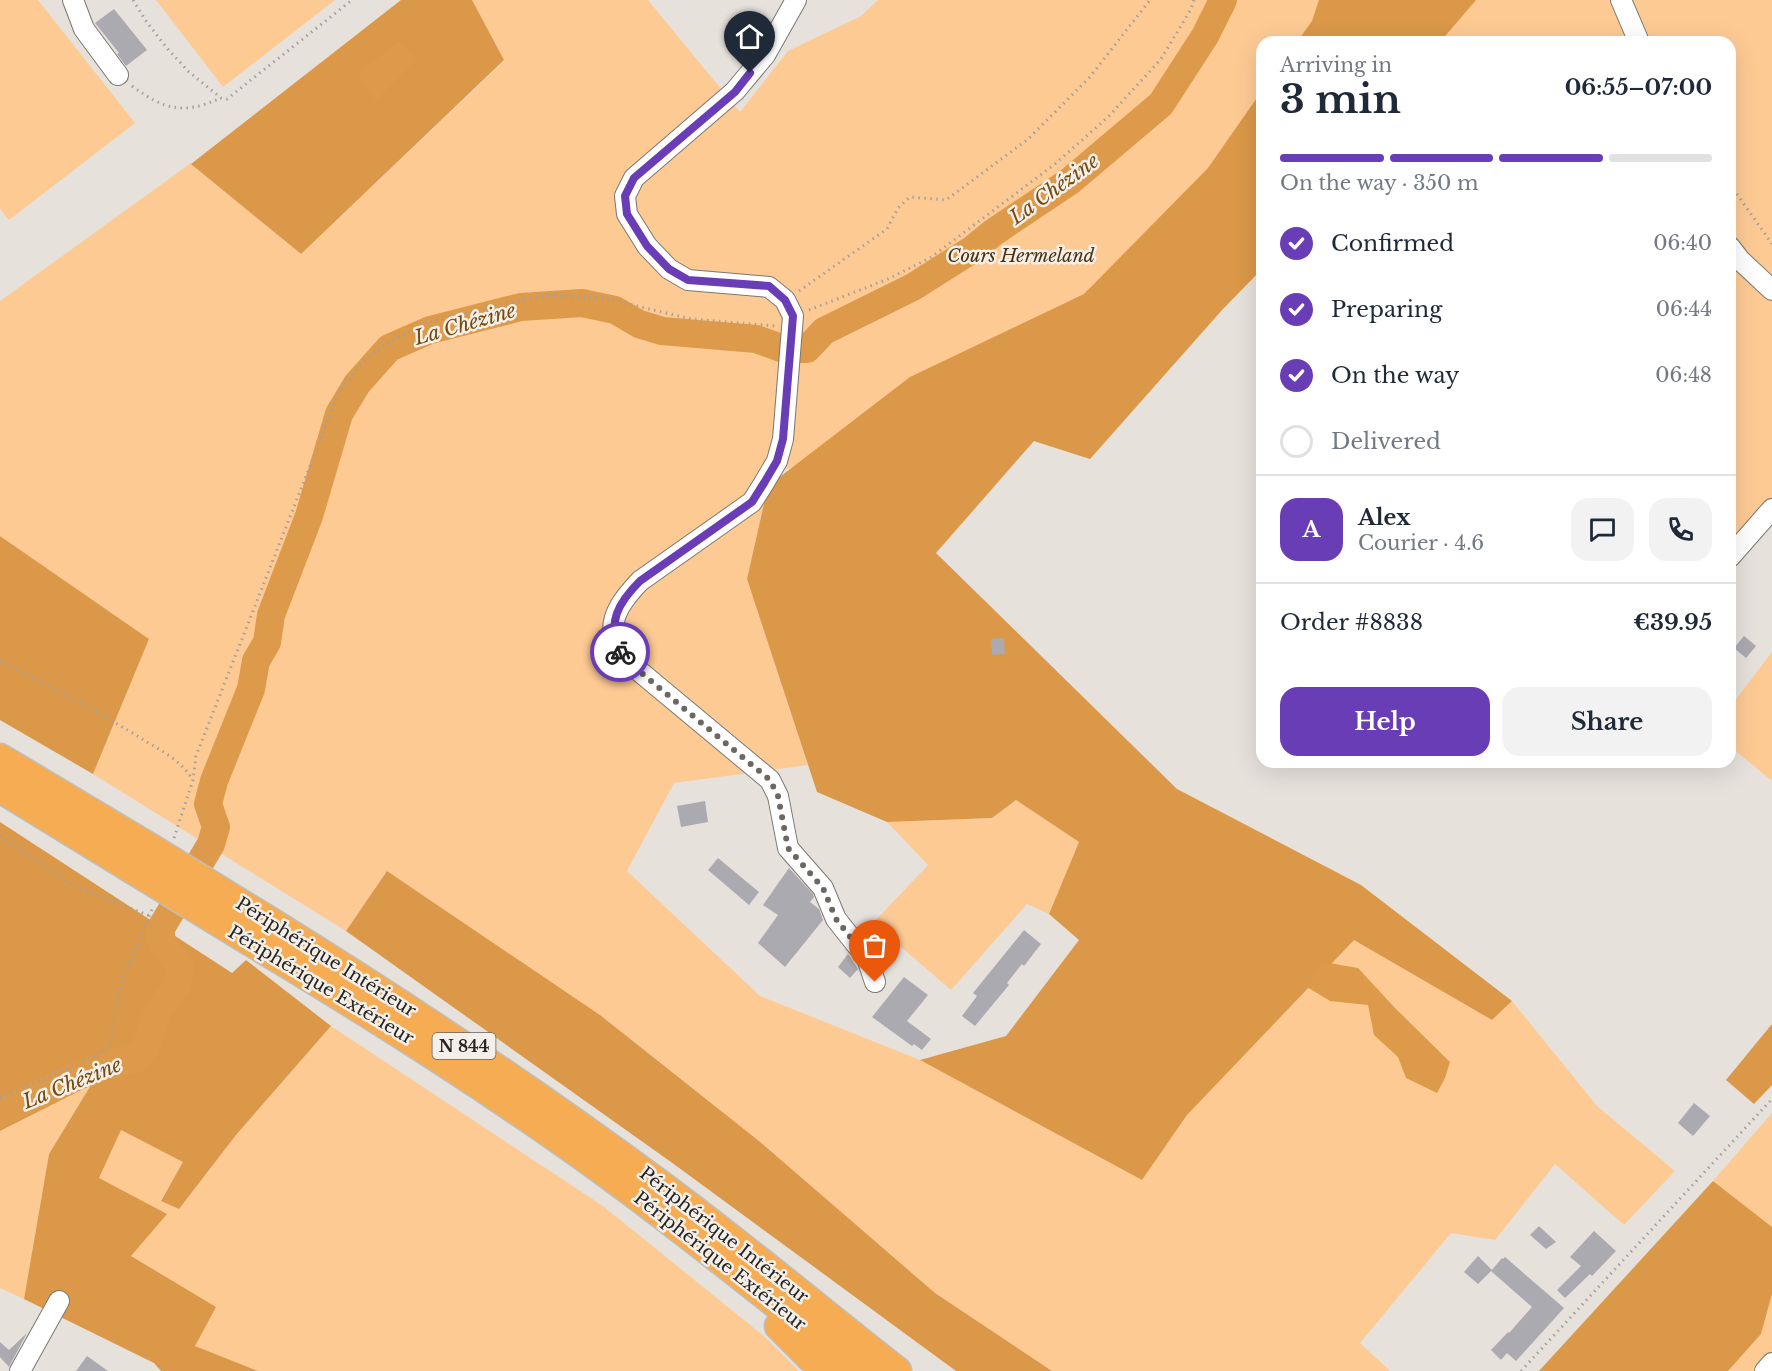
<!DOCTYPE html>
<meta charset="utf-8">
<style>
:root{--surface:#fff;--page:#f2f2f3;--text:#1f2937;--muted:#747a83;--line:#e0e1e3;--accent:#693db5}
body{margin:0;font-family:"Libre Baskerville",serif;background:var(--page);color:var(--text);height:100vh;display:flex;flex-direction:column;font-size:22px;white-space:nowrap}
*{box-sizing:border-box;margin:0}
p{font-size:20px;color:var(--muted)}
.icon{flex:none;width:33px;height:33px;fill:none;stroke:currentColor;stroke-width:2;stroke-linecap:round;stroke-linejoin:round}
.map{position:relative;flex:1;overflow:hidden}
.details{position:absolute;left:1256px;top:36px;width:480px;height:732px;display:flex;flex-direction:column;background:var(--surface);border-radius:18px;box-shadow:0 6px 24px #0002}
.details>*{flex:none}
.pin{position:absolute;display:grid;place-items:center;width:51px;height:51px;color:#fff;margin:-62px -26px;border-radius:50% 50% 50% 0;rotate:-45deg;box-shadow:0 0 6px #0007}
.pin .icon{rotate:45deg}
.courier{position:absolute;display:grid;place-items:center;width:60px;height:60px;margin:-30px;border:4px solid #693db5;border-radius:50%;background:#fff;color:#222;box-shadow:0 2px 8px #0007}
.headline em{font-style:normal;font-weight:700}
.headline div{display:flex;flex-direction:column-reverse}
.headline{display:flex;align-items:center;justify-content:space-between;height:102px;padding:0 24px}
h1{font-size:39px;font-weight:700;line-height:45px}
.bar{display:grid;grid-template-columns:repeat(4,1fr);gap:9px 6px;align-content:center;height:72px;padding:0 24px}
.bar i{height:8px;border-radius:4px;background:var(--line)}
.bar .current{background:var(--accent)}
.bar p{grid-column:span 4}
.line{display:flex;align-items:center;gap:15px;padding:0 24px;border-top:2px solid var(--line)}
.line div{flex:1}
.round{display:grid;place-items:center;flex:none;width:63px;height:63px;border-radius:18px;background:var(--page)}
ol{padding:0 24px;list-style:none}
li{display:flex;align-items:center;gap:18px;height:66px}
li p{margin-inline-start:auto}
li .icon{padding:6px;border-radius:50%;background:var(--accent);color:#fff;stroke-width:4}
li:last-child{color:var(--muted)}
li i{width:33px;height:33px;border:3px solid var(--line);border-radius:50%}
.cta{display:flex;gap:12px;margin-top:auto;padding:12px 24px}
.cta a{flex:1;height:69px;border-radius:18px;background:var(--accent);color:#fff;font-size:24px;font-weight:700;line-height:69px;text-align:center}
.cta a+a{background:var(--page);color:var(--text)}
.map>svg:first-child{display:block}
</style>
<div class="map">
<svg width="1772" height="1371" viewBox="0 0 1772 1371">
<rect width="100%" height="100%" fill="#e7e1dc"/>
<!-- green -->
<g fill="#fdca94">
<path d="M0 0H38L135 123 9 220 0 209Z"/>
<path d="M156 0H335L223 87Z"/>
<path d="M472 0H648L740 112 788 51 861 16 878 0H1772V506L1730 549V42H1262L1261 270 1222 310 1090 459 1034 441 830 458 755 477 768 486 747 579 808 765 674 783 627 871 760 996 920 1060 1142 1180 1187 1115 1354 939 1492 1020 1512 1001 1597 1106 1675 1171 1624 1225 1555 1164 1495 1240 1451 1233 1360 1343 1390 1371H1052L935 1293 759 1141 600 1015 387 871 346 931 93 774 149 639 0 536V301L191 163 301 254 504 61Z"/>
<path d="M1772 652V781L1730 746V707Z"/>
<path d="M1016 800 1079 842 1049 914 1027 904 951 990 873 923 928 865 887 822 992 818Z"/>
<path d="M331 1026 603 1206 765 1337 799 1371H258L194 1346 215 1307 131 1256 98 1179 121 1130 184 1162 161 1200 179 1209 236 1135Z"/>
<path d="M92 1084 49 1154 24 1299 0 1288V1131Z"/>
<path d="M1772 1113V1227L1713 1181Z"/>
<path d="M1772 1294V1371H1728L1761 1334Z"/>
</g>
<!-- forest -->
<g fill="#da9848">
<path d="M401 0H472L504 60 301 254 191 164Z"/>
<path d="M1319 0H1476L1440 42H1297L1312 21Z"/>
<path d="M1261 92V270L1222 310 1090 459 1034 441 936 553 1177 789 1361 885 1512 1001 1492 1020 1354 940 1187 1115 1142 1180 920 1060 1006 1036 1079 940 1049 914 1079 842 1016 800 992 818 887 822 817 792 747 579 768 486 910 377 1084 294 1208 168Z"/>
<path d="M0 536 149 639 93 774 0 720Z"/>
<path d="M0 822 232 973 246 960 331 1026 236 1135 179 1209 161 1201 183 1162 121 1130 99 1178 167 1214 131 1256 216 1307 195 1346 258 1371H161L154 1363 24 1299 49 1154 91 1085 0 1131Z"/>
<path d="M387 871 600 1015 759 1141 935 1293 1052 1371H956L671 1162 346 931Z"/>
<path d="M1772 1024V1085L1754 1104 1726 1080Z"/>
<path d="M1713 1181 1772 1227V1294L1761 1334 1728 1371H1539Z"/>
</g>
<!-- water -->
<g fill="#dd9a4b">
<path d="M398 41 417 59 376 101 358 74Z"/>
<path d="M1323 962 1358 968 1396 1009 1450 1062 1445 1078 1437 1093 1406 1078 1398 1057 1374 1035 1368 1005 1330 1001 1307 987Z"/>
</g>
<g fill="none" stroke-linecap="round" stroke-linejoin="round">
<!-- river -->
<path stroke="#dd9a4b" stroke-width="28" d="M0 1113C38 1095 95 1063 136 1059 153 1041 148 1032 158 1013 169 992 178 994 180 967L161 942V928L211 844 216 827 208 804 214 781 251 689 256 661 267 642 271 615 309 516 339 414 357 384 389 348 430 330 521 307 582 303 615 310 639 324 662 331 756 339 784 349H807L824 331 913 287 973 249 994 232 1070 181 1161 104 1205 36 1223 0"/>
</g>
<!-- building -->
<g fill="#acaab1">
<path d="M114 9 147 50 126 66 117 54 119 53 95 23Z"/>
<path d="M1744 636 1756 646 1746 658 1734 648Z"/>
<path d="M1004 638 1005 654 992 655 991 639Z"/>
<path d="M705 801 708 822 681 827 677 806Z"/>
<path d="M718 858 759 892 749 905 708 870Z"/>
<path d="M789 868 813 894 814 897 810 902 819 909 823 920 785 967 758 943 778 915 763 905Z"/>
<path d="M1024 930 1041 944 1024 966 1022 964 1007 983 1009 985 975 1026 962 1016 977 996 973 993Z"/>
<path d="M848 954 858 969 850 978 838 967Z"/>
<path d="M904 977 928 995 907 1021 931 1039 922 1050 914 1044 912 1046 872 1017Z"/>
<path d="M1694 1103 1710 1116 1693 1136 1678 1123Z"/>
<path d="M1539 1226 1556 1242 1546 1249 1530 1235Z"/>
<path d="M1594 1231 1616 1251 1592 1276 1590 1274 1565 1298 1557 1290 1581 1266 1570 1257Z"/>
<path d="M1478 1256 1492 1270 1478 1284 1464 1272Z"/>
<path d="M1505 1257 1564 1308 1516 1361 1507 1353 1501 1360 1491 1350 1508 1332 1509 1333 1532 1307 1491 1271 1502 1258 1503 1259Z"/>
<path d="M27 1333 10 1365 9 1367 0 1357V1342L9 1350Z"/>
<path d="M87 1356 108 1371H76Z"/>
</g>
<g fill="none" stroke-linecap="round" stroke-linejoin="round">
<defs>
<g id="minor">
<path d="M73 0 84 29 118 75"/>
<path d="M796 0 765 55 735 91 634 178 625 196 627 214 647 246 669 269 688 280 769 287 785 300 793 316 783 439 777 461 764 483 752 502 640 581C626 596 609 615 614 637 615 643 619 650 621 656L770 780 778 796 788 848 823 888 836 919 867 958 875 982"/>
<path d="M1621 0 1639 42"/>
<path d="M1730 247 1740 260 1772 290"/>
<path d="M1730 557 1772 509"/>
<path d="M20 1371 59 1301"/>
<path d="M1765 1371 1772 1363"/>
</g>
<g id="highway">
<path d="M0 758 149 847"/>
<path d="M0 788 132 869"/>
<path d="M266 919C400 1002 531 1089 658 1183 739 1243 817 1308 897 1371"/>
<path d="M253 943C378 1018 500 1095 617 1181 700 1242 780 1307 860 1371"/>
<path d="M779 1326 824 1371"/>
</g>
</defs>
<!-- minor casing -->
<use href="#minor" stroke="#7c7772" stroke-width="22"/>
<!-- highway casing -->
<use href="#highway" stroke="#bebebd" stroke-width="31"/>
<!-- path -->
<g stroke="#a5a09c" stroke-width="3" stroke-dasharray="1.5 4.5" stroke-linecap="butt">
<path d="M133 0 146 21 166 47 188 71 221 98 227 99 352 0"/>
<path d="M132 86C164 110 184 115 221 98"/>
<path d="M1730 184 1772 244"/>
<path d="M799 291 887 229 898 208 910 197 946 200 1027 140 1089 78 1150 0"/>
<path d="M809 310 888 279 930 258 1055 164 1108 117 1161 59 1191 9 1194 0"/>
<path d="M0 661C48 686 96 710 142 739 160 750 181 760 192 779"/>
<path d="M0 836 74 886 150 916"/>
<path d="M174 838 193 780 196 756 339 392 359 366 384 345 426 323 544 295 604 298 691 319 775 326"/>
<path d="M0 1098 92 1058 110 1046 119 990 153 907"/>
<path d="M1521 1371 1772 1099"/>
</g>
<!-- minor -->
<use href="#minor" stroke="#fff" stroke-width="20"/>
<!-- highway -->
<use href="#highway" stroke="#f6ac53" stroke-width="28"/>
<defs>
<g id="highway-bridge">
<path d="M149 847 266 919"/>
<path d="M132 869 253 943"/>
</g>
</defs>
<!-- highway-bridge casing -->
<use href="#highway-bridge" stroke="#bebebd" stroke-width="31" stroke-linecap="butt"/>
<!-- highway-bridge -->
<use href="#highway-bridge" stroke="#f6ac53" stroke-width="28"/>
</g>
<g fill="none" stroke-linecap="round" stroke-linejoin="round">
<!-- done -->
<path stroke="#6a6764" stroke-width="6" stroke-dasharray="0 10.8" d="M620 652 621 656 770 780 778 796 788 848 823 888 836 919 867 958 875 982"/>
<!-- route -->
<path stroke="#693db5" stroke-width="8" d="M620 652C607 622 618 603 640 581L752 502 764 483 777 461 783 439 793 316 785 300 769 286 688 280 669 269 647 246 627 214 625 196 634 178 735 92 750 73"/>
</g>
<g text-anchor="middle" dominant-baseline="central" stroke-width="5" stroke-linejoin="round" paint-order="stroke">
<!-- shield labels -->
<rect fill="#f4efe9" stroke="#64625e" stroke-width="1.5" x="432.5" y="1033" width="63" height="26" rx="4.5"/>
<g font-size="16" font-weight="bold" fill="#272523">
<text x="464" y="1046">N 844</text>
</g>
<!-- park labels -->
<g font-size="18" font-style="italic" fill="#4b300e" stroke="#f4efe9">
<text x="1021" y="256">Cours Hermeland</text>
</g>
<!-- street labels -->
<g font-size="18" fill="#272523" stroke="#f4efe9">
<text transform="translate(326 957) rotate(32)">Périphérique Intérieur</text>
<text transform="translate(321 985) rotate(31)">Périphérique Extérieur</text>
<text transform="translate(724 1235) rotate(38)">Périphérique Intérieur</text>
<text transform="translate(720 1261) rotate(38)">Périphérique Extérieur</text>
</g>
<!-- water labels -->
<g font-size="20" font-style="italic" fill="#764a0c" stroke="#f4efe9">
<text transform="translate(1054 189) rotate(-36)">La Chézine</text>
<text transform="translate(465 324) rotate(-16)">La Chézine</text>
<text transform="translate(72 1083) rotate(-22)">La Chézine</text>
</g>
</g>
</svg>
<div class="pin" style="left:875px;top:982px;background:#ea580c"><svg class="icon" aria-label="bag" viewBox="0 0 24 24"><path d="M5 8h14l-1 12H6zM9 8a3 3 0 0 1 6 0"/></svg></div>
<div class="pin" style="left:750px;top:73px;background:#1f2937"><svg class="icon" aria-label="home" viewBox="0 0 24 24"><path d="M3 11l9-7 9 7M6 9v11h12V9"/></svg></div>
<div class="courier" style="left:620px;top:652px"><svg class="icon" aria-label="bike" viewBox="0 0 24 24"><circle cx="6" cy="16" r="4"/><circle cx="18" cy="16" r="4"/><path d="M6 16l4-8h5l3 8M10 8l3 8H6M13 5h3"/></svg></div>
<section class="details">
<div class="headline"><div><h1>3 min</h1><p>Arriving in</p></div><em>06:55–07:00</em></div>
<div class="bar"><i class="current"></i><i class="current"></i><i class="current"></i><i></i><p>On the way · 350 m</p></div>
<ol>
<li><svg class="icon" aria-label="check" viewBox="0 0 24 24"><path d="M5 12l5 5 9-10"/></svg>Confirmed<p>06:40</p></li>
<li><svg class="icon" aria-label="check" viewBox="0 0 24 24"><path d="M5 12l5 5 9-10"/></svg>Preparing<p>06:44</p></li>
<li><svg class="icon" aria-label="check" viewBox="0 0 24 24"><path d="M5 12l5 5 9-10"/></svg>On the way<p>06:48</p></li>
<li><i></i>Delivered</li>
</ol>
<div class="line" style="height:108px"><b class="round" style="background:var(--accent);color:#fff">A</b><div><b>Alex</b><p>Courier · 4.6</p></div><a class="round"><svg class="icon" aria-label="chat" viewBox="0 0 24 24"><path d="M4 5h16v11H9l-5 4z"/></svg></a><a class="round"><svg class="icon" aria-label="phone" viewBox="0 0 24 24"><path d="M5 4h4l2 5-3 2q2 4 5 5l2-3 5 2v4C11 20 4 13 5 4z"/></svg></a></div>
<div class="line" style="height:78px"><div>Order #8838</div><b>€39.95</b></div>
<div class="cta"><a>Help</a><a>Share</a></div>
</section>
</div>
